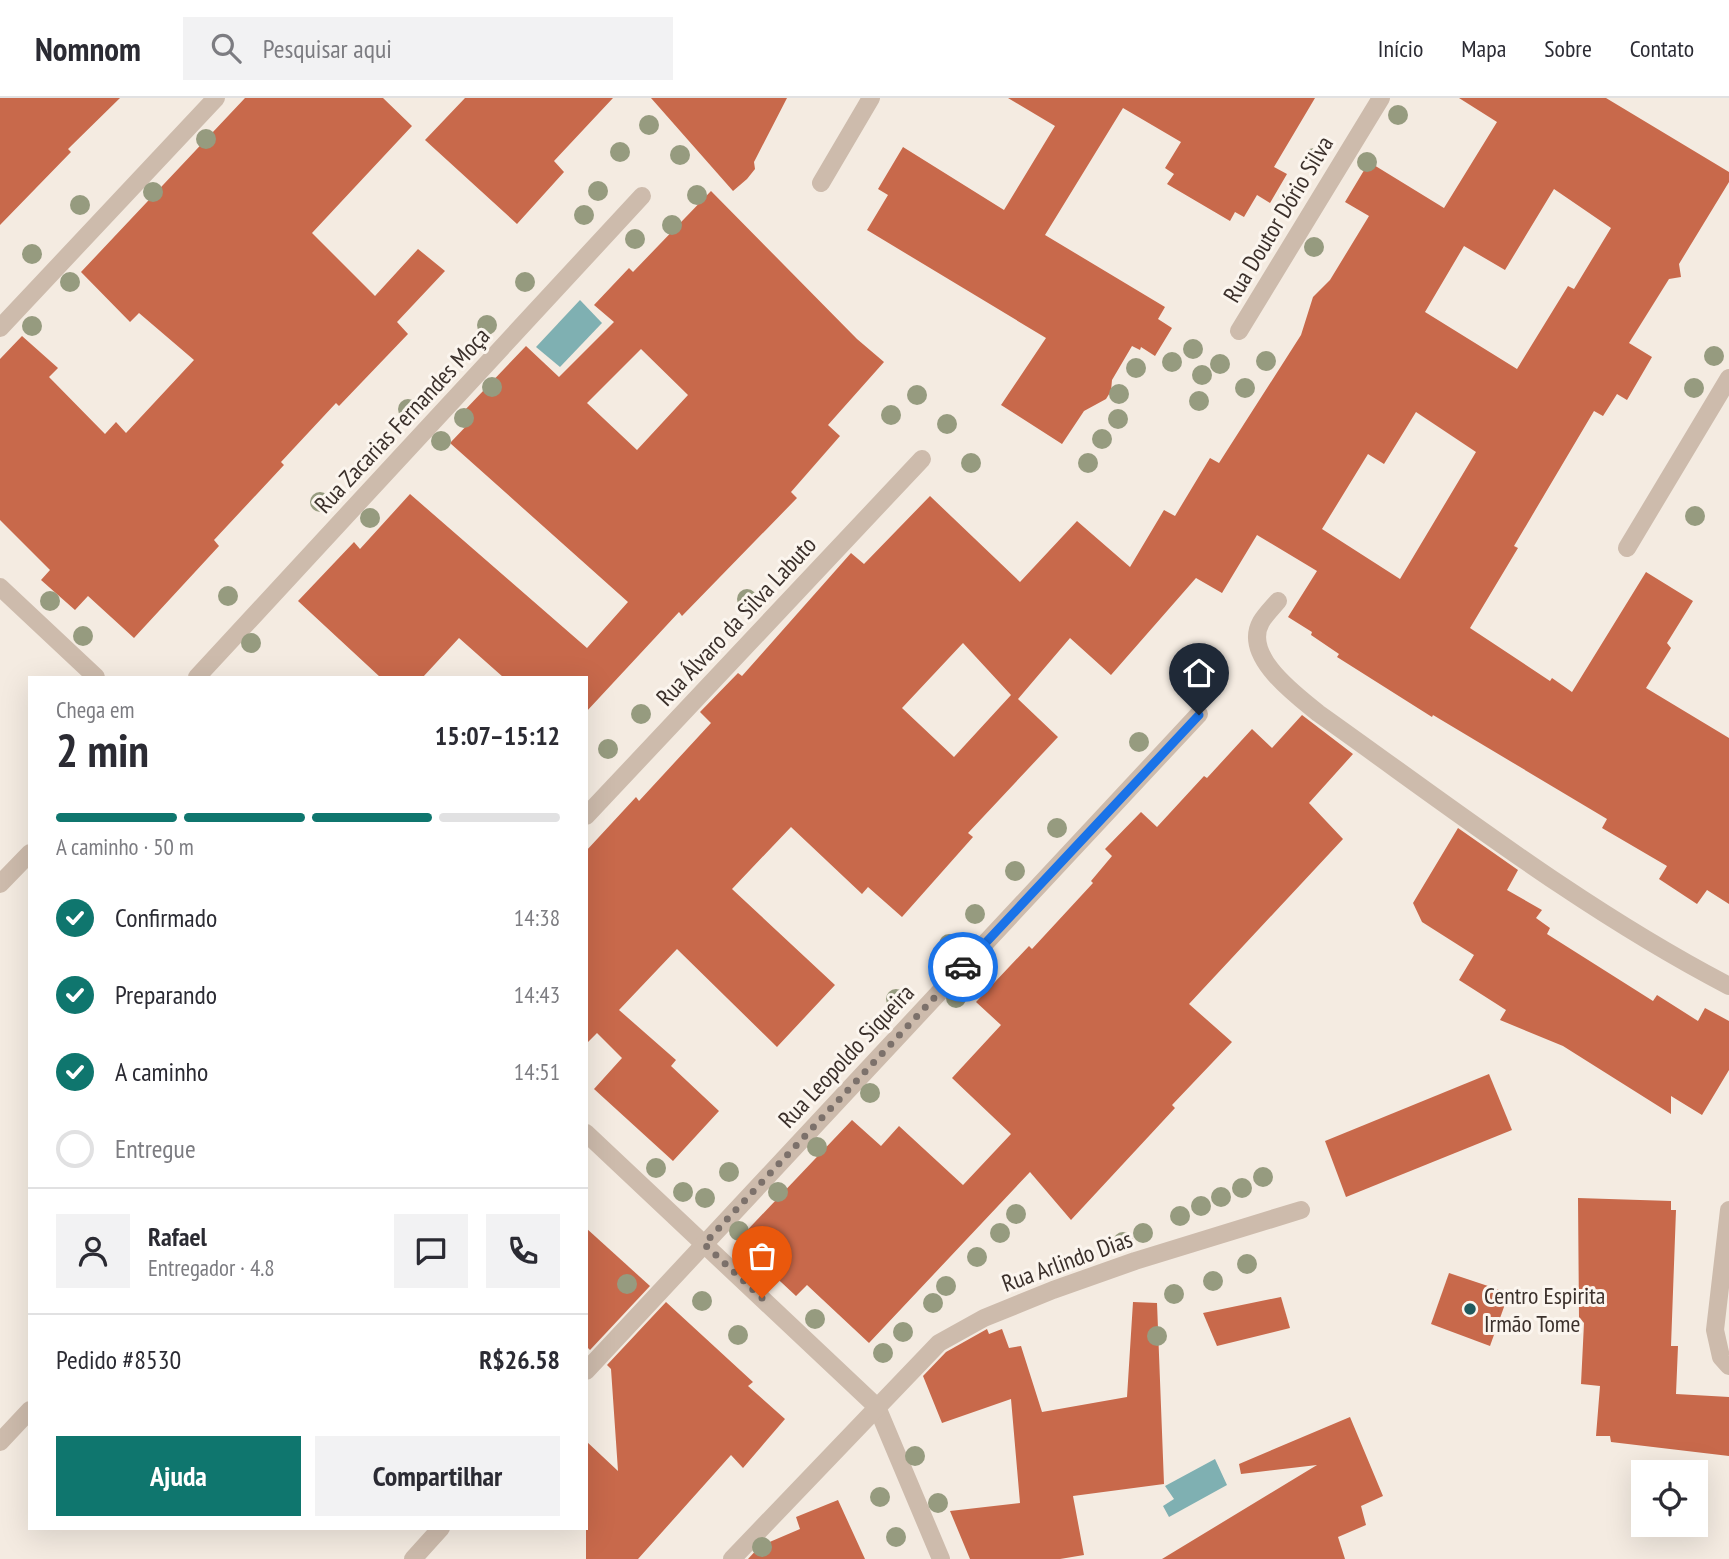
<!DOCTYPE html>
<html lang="pt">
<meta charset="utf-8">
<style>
:root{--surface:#fff;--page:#f2f2f3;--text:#2b2b33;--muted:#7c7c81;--line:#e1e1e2;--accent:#0f766e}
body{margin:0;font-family:"PT Sans Narrow",sans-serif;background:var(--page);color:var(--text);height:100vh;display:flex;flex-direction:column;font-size:26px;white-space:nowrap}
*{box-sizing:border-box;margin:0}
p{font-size:23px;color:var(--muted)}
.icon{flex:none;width:38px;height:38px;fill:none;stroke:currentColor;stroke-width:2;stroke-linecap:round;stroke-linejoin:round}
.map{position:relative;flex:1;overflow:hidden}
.side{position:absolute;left:28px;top:578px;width:560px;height:854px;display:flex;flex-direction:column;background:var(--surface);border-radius:0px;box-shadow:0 7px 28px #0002}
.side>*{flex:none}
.buttons{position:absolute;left:1631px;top:1362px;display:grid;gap:14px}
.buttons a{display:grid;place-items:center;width:77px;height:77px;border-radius:0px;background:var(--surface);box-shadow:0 7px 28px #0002;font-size:35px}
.pin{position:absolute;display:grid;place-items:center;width:60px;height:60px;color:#fff;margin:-72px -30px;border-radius:50% 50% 50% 0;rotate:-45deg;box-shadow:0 0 7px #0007}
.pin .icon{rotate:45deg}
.courier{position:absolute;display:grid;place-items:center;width:70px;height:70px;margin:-35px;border:5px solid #1a73e8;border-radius:50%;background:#fff;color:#222;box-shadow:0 2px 9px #0007}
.headline em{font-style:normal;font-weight:600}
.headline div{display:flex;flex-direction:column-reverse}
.headline{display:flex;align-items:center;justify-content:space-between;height:119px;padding:0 28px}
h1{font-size:46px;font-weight:600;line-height:52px}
.bar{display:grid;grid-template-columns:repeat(4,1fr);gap:10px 7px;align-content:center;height:84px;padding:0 28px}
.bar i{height:9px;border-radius:5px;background:var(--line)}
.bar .selected{background:var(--accent)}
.bar p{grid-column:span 4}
.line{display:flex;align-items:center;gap:18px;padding:0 28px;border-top:2px solid var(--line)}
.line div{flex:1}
.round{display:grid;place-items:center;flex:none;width:74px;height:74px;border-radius:0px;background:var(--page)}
ol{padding:0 28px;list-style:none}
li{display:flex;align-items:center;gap:21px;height:77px}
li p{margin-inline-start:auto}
li .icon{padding:7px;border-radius:50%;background:var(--accent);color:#fff;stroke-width:4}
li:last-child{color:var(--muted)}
li i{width:38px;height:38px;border:4px solid var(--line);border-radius:50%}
.primary-button{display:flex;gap:14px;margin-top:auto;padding:14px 28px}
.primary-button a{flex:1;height:80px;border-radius:0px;background:var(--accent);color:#fff;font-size:28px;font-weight:600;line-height:80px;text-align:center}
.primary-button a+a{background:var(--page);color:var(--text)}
header{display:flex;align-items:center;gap:42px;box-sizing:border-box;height:98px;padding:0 35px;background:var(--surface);border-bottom:2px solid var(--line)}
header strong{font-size:33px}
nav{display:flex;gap:38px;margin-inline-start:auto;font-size:24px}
.search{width:490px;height:63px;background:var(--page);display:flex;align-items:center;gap:18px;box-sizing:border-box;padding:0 24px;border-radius:0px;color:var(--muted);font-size:26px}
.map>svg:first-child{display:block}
</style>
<header>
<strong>Nomnom</strong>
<div class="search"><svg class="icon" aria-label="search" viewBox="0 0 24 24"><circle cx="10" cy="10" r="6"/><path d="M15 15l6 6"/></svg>Pesquisar aqui</div>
<nav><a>Início</a><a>Mapa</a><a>Sobre</a><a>Contato</a></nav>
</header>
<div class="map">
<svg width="1729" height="1461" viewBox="0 0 1729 1461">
<rect width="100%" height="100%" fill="#f4ebe1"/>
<!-- water -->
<g fill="#7fb0b2">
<path d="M580 202 602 225 560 269 536 249Z"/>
<path d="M1215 1361 1227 1387 1169 1419 1163 1408 1174 1401 1165 1388Z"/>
</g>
<!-- building -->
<g fill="#c8694b" fill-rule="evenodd">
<path d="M0 0H120L68 51 71 54 0 127Z"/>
<path d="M245 0H383L412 28 312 135 375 198 418 151 445 173 397 224 408 236 339 308 336 305 281 364 284 367 214 442 219 448 134 540 88 498 75 512 41 482 50 472 0 422V261L22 238 58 270 49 279 105 336 116 324 126 335 194 262 139 215 130 224 81 174Z"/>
<path d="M465 0H613L554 63 564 74 517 126 425 42Z"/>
<path d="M651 0H787L754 64 755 71 747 81 733 93Z"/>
<path d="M1008 0H1315L1274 69 1287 76 1270 105 1257 97 1244 119 1235 114 1230 123 1167 86 1174 76 1165 70 1181 44 1123 10 1045 137 1165 209 1158 221 1172 230 1155 258 1141 249 1140 252 1132 248 1112 282 1111 293 1106 301 1084 313 1062 346 1001 307 1046 240 867 132 888 97 878 91 903 49 1004 112 1055 28Z"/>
<path d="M1459 0H1606L1729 74V84L1679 166 1681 179 1669 181 1629 245 1652 259 1627 302 1617 296 1603 318 1594 313 1514 448 1518 450 1470 530 1550 583 1552 580 1572 594 1646 474 1693 503 1667 545 1671 550 1646 590 1729 640V806L1707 792 1697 806 1659 781 1667 768 1602 730 1607 721 1433 617 1432 619 1337 559 1339 556 1311 537 1312 534 1288 519 1317 473 1257 437 1222 495 1196 480 1111 577 1070 540 1018 601 1058 639 968 735 973 739 902 819 868 789 862 796 791 729 732 791 835 887 777 949 677 851 619 912 676 962 671 968 719 1013 673 1063 594 991 622 960 597 935 586 946V753L636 699 639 703 711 625 700 614 738 575 742 578 851 455 864 466 930 398 1020 484 1077 423 1130 469 1164 412 1175 418 1210 360 1219 365 1301 237 1313 199 1330 182 1369 118 1345 104 1369 64 1444 110 1497 24ZM1554 91 1611 130 1574 191 1568 188 1517 271 1425 214 1464 148 1505 172ZM1416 314 1476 354 1400 481 1322 431 1368 356 1384 366ZM963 545 1011 597 954 659 902 610Z"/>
<path d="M711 93 857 241 884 264 828 327 840 338 791 394 797 400 682 518 679 514 586 614V579H503L459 540 423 579H380L298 503 354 444 360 451 410 396 587 550 628 504 450 345 472 322 463 314 526 248 559 279 614 224 594 207 629 170 633 174ZM641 251 688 297 637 352 587 305Z"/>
<path d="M1302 617 1353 656 1309 705 1343 741 1189 906 1232 944 1172 1007 1175 1010 1071 1122 1030 1074 869 1245 807 1187 796 1198 737 1143 852 1022 881 1048 899 1028 963 1087 1011 1036 952 980 1001 927 976 904 1029 848 1032 851 1093 785 1091 783 1112 758 1105 751 1141 714 1157 729 1204 678 1207 680 1252 631 1272 650Z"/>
<path d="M1458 730 1518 772 1507 792 1542 812 1536 820 1550 830 1547 836 1653 903 1657 897 1698 923 1705 910 1729 923V972L1702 1017 1671 998V1016L1563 948 1500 922 1506 912 1459 882 1474 857 1422 824 1413 805Z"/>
<path d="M1489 976 1512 1032 1346 1099 1325 1043Z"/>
<path d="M1578 1100 1671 1103V1112H1676L1671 1248H1678L1676 1296 1729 1299V1358L1611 1344 1610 1338H1596L1600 1288 1581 1286 1584 1225 1579 1219Z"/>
<path d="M586 1130 650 1188 590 1252 586 1248Z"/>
<path d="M1449 1175 1509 1195 1490 1248 1431 1226Z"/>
<path d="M1281 1199 1290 1230 1217 1248 1203 1215Z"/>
<path d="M666 1204 753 1284 748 1288 785 1321 743 1370 731 1357 638 1461H586V1343L618 1373 611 1271 607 1267Z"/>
<path d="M1133 1204 1157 1205 1164 1386 1073 1398 1084 1457 1060 1461H970L950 1413 1020 1405 1011 1301 942 1325 923 1278 946 1254 987 1231 989 1236 1002 1231 1009 1250 1021 1248 1042 1314 1127 1299Z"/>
<path d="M1350 1319 1383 1398 1361 1408 1366 1427 1338 1439 1345 1461H1162L1317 1367 1241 1376 1239 1366Z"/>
<path d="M838 1402 865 1461H748L760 1448 800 1431 796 1419Z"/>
</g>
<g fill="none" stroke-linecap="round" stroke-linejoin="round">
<!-- minor -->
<g stroke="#cdbbac" stroke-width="18">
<path d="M821 85 871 0"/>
<path d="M0 230 216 0"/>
<path d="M1239 233 1381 0"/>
<path d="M1627 450 1729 280"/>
<path d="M0 489 96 579"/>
<path d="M1278 503C1272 510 1265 517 1261 524 1242 558 1296 597 1318 615 1452 710 1583 812 1729 888"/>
<path d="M197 579 642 98"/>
<path d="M586 718 922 361"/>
<path d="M0 786 30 755"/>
<path d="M586 1035 877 1309 941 1461"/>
<path d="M1729 1112 1715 1232 1721 1259 1729 1268"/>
<path d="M586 1273 1199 616"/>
<path d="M0 1344 30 1312"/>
<path d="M413 1461 441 1430"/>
<path d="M732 1461 939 1245 984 1220 1053 1192 1135 1163 1301 1112"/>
</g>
</g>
<!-- trees -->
<g fill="#969b7f">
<circle cx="1398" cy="17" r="10"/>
<circle cx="649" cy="27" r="10"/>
<circle cx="206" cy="41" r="10"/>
<circle cx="620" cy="54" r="10"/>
<circle cx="680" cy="57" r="10"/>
<circle cx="1314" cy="60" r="10"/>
<circle cx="1367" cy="64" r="10"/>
<circle cx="598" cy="93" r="10"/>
<circle cx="153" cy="94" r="10"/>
<circle cx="697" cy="97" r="10"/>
<circle cx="80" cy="107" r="10"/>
<circle cx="584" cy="117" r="10"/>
<circle cx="672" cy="127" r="10"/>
<circle cx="635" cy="141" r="10"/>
<circle cx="1314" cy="149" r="10"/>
<circle cx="32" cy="156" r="10"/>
<circle cx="70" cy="184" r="10"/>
<circle cx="525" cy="184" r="10"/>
<circle cx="487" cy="227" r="10"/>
<circle cx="32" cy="228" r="10"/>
<circle cx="1193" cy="251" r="10"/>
<circle cx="1714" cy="258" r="10"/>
<circle cx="1266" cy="263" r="10"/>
<circle cx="1172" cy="264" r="10"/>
<circle cx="1220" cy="266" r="10"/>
<circle cx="1136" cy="270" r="10"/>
<circle cx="1202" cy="277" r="10"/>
<circle cx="492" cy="289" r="10"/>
<circle cx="1245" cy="290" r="10"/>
<circle cx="1694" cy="290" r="10"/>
<circle cx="1119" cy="296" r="10"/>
<circle cx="917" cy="297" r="10"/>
<circle cx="1199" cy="303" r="10"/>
<circle cx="408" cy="311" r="10"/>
<circle cx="891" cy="317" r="10"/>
<circle cx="464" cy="320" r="10"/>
<circle cx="1118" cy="321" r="10"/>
<circle cx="947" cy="326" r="10"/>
<circle cx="1102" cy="341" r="10"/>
<circle cx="441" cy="343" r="10"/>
<circle cx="971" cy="365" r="10"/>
<circle cx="1088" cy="365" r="10"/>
<circle cx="320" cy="404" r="10"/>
<circle cx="1695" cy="418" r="10"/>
<circle cx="370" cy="420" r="10"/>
<circle cx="228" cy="498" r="10"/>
<circle cx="747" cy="501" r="10"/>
<circle cx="50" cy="503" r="10"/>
<circle cx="83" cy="538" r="10"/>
<circle cx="251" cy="545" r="10"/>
<circle cx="1192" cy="566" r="10"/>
<circle cx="641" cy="616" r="10"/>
<circle cx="1139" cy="644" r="10"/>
<circle cx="608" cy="651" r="10"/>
<circle cx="1057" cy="730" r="10"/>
<circle cx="1015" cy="773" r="10"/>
<circle cx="975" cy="816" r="10"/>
<circle cx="949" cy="846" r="10"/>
<circle cx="956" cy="900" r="10"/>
<circle cx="896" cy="901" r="10"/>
<circle cx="870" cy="995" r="10"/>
<circle cx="817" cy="1049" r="10"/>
<circle cx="656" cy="1070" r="10"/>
<circle cx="729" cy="1074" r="10"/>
<circle cx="1263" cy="1079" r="10"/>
<circle cx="1242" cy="1090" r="10"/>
<circle cx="683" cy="1094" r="10"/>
<circle cx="778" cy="1094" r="10"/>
<circle cx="1221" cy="1099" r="10"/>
<circle cx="705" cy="1100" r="10"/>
<circle cx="1201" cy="1108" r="10"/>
<circle cx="1016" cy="1116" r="10"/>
<circle cx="1180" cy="1118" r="10"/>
<circle cx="739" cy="1133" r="10"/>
<circle cx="1000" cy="1135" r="10"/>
<circle cx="1143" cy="1135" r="10"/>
<circle cx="1123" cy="1144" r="10"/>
<circle cx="977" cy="1159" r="10"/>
<circle cx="1247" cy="1166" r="10"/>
<circle cx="1213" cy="1183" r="10"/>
<circle cx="627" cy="1186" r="10"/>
<circle cx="946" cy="1188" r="10"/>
<circle cx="1174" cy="1196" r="10"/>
<circle cx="702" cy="1203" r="10"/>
<circle cx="933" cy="1205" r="10"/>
<circle cx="815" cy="1221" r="10"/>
<circle cx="903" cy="1234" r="10"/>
<circle cx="738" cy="1237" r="10"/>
<circle cx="1157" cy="1238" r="10"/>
<circle cx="883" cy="1255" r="10"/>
<circle cx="915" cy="1358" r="10"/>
<circle cx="880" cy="1399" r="10"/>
<circle cx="938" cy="1405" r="10"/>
<circle cx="896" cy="1439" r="10"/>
<circle cx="762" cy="1449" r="10"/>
</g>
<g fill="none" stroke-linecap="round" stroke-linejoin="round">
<!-- done -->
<path stroke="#7c716b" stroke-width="7" stroke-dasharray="0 12.6" d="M762 1200 704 1146 963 869"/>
<!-- route -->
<path stroke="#1a73e8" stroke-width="9" d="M963 869 1199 617"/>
</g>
<!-- markers -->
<circle fill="#1f5a5e" stroke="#fbf5ee" stroke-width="2.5" cx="1470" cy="1211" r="7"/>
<g text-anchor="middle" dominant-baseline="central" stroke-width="6" stroke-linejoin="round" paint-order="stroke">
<!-- street labels -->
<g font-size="24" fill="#3b302b" stroke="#fbf5ee">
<text transform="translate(1278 121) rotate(-59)">Rua Doutor Dório Silva</text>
<text transform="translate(402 322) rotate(-47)">Rua Zacarias Fernandes Moça</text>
<text transform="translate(736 523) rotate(-47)">Rua Álvaro da Silva Labuto</text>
<text transform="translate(846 958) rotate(-47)">Rua Leopoldo Siqueira</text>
<text transform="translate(1067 1163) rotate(-20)">Rua Arlindo Dias</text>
</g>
<!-- poi labels -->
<g font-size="24" fill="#3b302b" stroke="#fbf5ee" text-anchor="start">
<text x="1484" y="1197">Centro Espirita<tspan x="1484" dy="28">Irmão Tome</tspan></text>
</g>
</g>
</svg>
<div class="buttons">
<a><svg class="icon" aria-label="locate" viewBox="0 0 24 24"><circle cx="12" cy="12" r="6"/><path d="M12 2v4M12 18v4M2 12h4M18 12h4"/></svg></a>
</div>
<div class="pin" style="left:762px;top:1200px;background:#ea580c"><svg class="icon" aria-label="bag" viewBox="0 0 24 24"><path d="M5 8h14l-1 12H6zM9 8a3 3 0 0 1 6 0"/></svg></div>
<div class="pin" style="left:1199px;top:617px;background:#1f2937"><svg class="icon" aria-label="home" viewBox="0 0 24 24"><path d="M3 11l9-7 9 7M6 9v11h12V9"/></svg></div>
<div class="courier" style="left:963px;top:869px"><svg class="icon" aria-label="car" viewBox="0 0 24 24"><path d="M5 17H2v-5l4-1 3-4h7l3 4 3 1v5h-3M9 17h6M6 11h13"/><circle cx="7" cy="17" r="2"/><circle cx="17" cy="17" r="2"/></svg></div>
<section class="side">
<div class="headline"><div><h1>2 min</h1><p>Chega em</p></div><em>15:07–15:12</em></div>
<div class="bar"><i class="selected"></i><i class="selected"></i><i class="selected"></i><i></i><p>A caminho · 50 m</p></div>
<ol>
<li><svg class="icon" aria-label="check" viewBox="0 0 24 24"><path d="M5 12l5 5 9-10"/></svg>Confirmado<p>14:38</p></li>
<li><svg class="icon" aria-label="check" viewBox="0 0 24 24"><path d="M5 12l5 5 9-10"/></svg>Preparando<p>14:43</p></li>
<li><svg class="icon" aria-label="check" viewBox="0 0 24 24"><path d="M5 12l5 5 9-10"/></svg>A caminho<p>14:51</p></li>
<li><i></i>Entregue</li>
</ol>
<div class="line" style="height:126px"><a class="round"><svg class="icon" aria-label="person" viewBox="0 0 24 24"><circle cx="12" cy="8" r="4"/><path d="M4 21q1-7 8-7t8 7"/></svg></a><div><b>Rafael</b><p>Entregador · 4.8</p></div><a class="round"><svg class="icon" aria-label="chat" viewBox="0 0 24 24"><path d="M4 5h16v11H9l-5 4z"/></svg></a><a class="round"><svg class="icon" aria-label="phone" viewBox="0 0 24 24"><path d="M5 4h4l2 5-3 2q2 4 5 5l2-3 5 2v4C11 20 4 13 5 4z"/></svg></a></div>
<div class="line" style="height:91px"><div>Pedido #8530</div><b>R$26.58</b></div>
<div class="primary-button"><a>Ajuda</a><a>Compartilhar</a></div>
</section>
</div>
